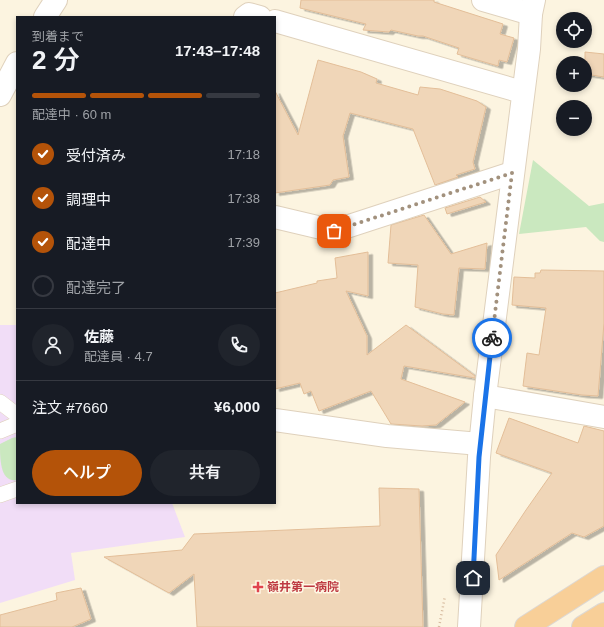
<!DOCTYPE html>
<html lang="ja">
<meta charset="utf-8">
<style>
:root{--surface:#171b24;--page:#20242c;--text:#f1f3f6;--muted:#9ea1a6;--line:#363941;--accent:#b45309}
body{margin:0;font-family:Helvetica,"Noto Sans JP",sans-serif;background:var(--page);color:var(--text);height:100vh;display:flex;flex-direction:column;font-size:15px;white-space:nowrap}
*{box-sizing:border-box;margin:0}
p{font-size:13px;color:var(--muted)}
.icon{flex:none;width:22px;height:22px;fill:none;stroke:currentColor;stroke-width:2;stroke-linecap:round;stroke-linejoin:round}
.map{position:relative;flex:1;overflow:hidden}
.sheet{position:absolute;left:16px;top:16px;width:260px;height:488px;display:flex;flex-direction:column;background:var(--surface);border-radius:0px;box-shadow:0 2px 6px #0003}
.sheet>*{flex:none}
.buttons{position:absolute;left:556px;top:12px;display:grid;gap:8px}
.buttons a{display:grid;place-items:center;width:36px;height:36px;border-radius:50%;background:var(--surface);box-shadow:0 2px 6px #0003;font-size:20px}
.pin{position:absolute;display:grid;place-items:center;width:34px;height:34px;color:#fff;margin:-17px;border-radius:8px;box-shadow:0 2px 6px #0006}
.courier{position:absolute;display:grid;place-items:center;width:40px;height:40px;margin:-20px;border:3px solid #1a73e8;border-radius:50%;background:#fff;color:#222;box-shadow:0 1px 5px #0007}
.overview em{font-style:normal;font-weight:600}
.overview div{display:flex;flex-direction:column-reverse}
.overview{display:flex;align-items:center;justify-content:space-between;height:68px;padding:0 16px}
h1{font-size:26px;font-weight:600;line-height:30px}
.bar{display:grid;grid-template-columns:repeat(4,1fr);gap:6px 4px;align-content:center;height:48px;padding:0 16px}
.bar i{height:5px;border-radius:3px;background:var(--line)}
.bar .selected{background:var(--accent)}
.bar p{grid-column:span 4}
.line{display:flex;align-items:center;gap:10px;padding:0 16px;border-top:1px solid var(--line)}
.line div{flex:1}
.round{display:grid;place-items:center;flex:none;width:42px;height:42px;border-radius:21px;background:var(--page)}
ol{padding:0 16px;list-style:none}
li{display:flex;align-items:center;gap:12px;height:44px}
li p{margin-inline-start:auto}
li .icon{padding:4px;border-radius:50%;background:var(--accent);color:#fff;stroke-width:4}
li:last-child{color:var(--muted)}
li i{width:22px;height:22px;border:2px solid var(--line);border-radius:50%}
.primary-button{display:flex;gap:8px;margin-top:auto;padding:8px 16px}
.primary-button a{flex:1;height:46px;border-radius:24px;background:var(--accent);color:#fff;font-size:16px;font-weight:600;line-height:46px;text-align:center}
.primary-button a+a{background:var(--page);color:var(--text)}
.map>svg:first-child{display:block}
</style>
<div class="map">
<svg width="604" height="627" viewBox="0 0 604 627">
<defs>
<filter id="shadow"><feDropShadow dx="4.5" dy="2.5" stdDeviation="0" flood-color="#0004"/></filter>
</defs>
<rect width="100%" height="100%" fill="#fcf4e0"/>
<!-- education -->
<path fill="#f1ddf7" d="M0 325H17V503H172L185 537 71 553 75 580 0 603Z"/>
<!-- green -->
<g fill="#cae8bf">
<path d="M533 160 589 206 604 203V242L600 241 586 227 519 234Z"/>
<path d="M17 437V480C0 483 0 459 0 444L12 438Z"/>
</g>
<!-- building -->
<g fill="#f0d6b8" stroke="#e3be98" filter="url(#shadow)">
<path d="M301 0H434V2L503 24 500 34 514 38 507 62 499 60 498 66 457 54 459 48 423 36H418L391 30 389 32 363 30 366 24 300 8Z"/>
<path d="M585 52 604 54V77L585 74Z"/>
<path d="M318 60 361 72 377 79 376 83 418 95 420 87 440 89 477 101 486 107 473 162 475 169 456 175 458 177 435 185 413 129 350 113 343 136 349 177 333 180 330 185 275 193V91L298 135Z"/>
<path d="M480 197 486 202 447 214 445 208Z"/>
<path d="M424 215 451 254 487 243 485 269 459 268 454 315 443 314 415 307 418 265 388 263 391 225Z"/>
<path d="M368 252V296L346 291 367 336V355L406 325 475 376V378L404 366 401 379 465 402 436 425 422 426 391 424 371 391 319 411 311 391 304 394 300 383 275 389V293L317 283V281L337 278 335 258Z"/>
<path d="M541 270 604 271V323L598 396 582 395 523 386 527 353 539 355 546 308 512 305 514 277 535 278V273H540Z"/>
<path d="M509 418 578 443 584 426 604 431V526L584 537 572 533 499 580 496 555 526 510 552 473 496 453Z"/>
<path d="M379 488 419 489 423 627H197L194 574 169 593 104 557 182 550 194 534 380 526Z"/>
<path d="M81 588 91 619 72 627H0V615L57 600 56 593Z"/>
</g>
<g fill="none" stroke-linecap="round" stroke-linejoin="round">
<defs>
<g id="service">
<path d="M0 402 17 415"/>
<path d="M0 431 17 424"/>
<path d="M0 495 17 489"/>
</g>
<g id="minor">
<path d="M483 0 531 14"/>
<path d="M45 17 56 0"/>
<path d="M245 17 249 14 260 17"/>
<path d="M275 21 522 92"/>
<path d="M0 95 17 63"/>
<path d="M275 217 334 231 512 173"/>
<path d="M485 396 604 417"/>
<path d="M275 420 387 436 480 444"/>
<path d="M469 627 479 457 485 396 529 49 531 14 534 0"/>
</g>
<g id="trunk">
<path d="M526 627 604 577"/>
<path d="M583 627 604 614"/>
</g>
</defs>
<!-- service casing -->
<use href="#service" stroke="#dfd1bc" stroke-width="16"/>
<!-- minor casing -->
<use href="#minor" stroke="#dfd1bc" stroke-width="24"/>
<!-- trunk casing -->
<use href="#trunk" stroke="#ddd8d3" stroke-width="24"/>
<!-- path -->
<path stroke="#d5b99c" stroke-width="2.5" stroke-dasharray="1 3" stroke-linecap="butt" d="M439 627 445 596"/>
<!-- service -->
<use href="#service" stroke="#fff" stroke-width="15"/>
<!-- minor -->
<use href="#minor" stroke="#fff" stroke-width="22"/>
<!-- trunk -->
<use href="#trunk" stroke="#f8cf98" stroke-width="22"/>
</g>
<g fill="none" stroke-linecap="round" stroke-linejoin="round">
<!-- done -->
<path stroke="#a2917d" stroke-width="4" stroke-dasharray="0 7.2" d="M334 231 512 173 492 338"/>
<!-- route -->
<path stroke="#1a73e8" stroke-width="5" d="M473 578 479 457 492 338"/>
</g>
<!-- markers -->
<path fill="#e0444e" stroke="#fff8e5" stroke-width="1.5" d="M256 581h4v4h4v4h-4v4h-4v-4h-4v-4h4z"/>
<g text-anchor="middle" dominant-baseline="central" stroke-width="3" stroke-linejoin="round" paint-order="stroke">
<!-- health labels -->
<g font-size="12" font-weight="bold" fill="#be3a42" stroke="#fff8e5" text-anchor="start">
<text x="267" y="587">嶺井第一病院</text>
</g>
</g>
</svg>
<div class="buttons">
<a><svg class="icon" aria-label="locate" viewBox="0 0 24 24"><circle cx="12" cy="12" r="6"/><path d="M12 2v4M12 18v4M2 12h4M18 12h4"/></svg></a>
<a>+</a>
<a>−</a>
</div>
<div class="pin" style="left:334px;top:231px;background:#ea580c"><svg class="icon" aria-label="bag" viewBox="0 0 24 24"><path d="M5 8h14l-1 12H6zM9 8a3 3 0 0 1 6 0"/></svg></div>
<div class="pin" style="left:473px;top:578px;background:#1f2937"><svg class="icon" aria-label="home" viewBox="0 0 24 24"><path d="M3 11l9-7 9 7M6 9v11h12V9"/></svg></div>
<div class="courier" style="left:492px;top:338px"><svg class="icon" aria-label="bike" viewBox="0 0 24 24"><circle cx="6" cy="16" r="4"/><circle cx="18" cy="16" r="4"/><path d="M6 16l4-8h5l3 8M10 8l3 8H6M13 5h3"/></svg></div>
<section class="sheet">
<div class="overview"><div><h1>2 分</h1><p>到着まで</p></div><em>17:43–17:48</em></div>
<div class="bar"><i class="selected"></i><i class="selected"></i><i class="selected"></i><i></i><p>配達中 · 60 m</p></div>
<ol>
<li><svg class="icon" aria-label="check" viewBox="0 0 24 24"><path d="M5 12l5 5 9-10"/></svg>受付済み<p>17:18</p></li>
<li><svg class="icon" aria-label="check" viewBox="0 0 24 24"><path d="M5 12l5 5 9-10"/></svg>調理中<p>17:38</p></li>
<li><svg class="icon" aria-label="check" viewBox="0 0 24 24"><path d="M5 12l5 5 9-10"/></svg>配達中<p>17:39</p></li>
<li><i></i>配達完了</li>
</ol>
<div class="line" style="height:72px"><a class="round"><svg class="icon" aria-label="person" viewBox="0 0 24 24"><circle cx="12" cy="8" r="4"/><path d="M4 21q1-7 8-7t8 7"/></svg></a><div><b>佐藤</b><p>配達員 · 4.7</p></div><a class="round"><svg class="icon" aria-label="phone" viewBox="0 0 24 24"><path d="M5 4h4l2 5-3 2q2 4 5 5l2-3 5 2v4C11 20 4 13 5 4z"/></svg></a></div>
<div class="line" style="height:52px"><div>注文 #7660</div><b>¥6,000</b></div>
<div class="primary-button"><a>ヘルプ</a><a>共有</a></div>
</section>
</div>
